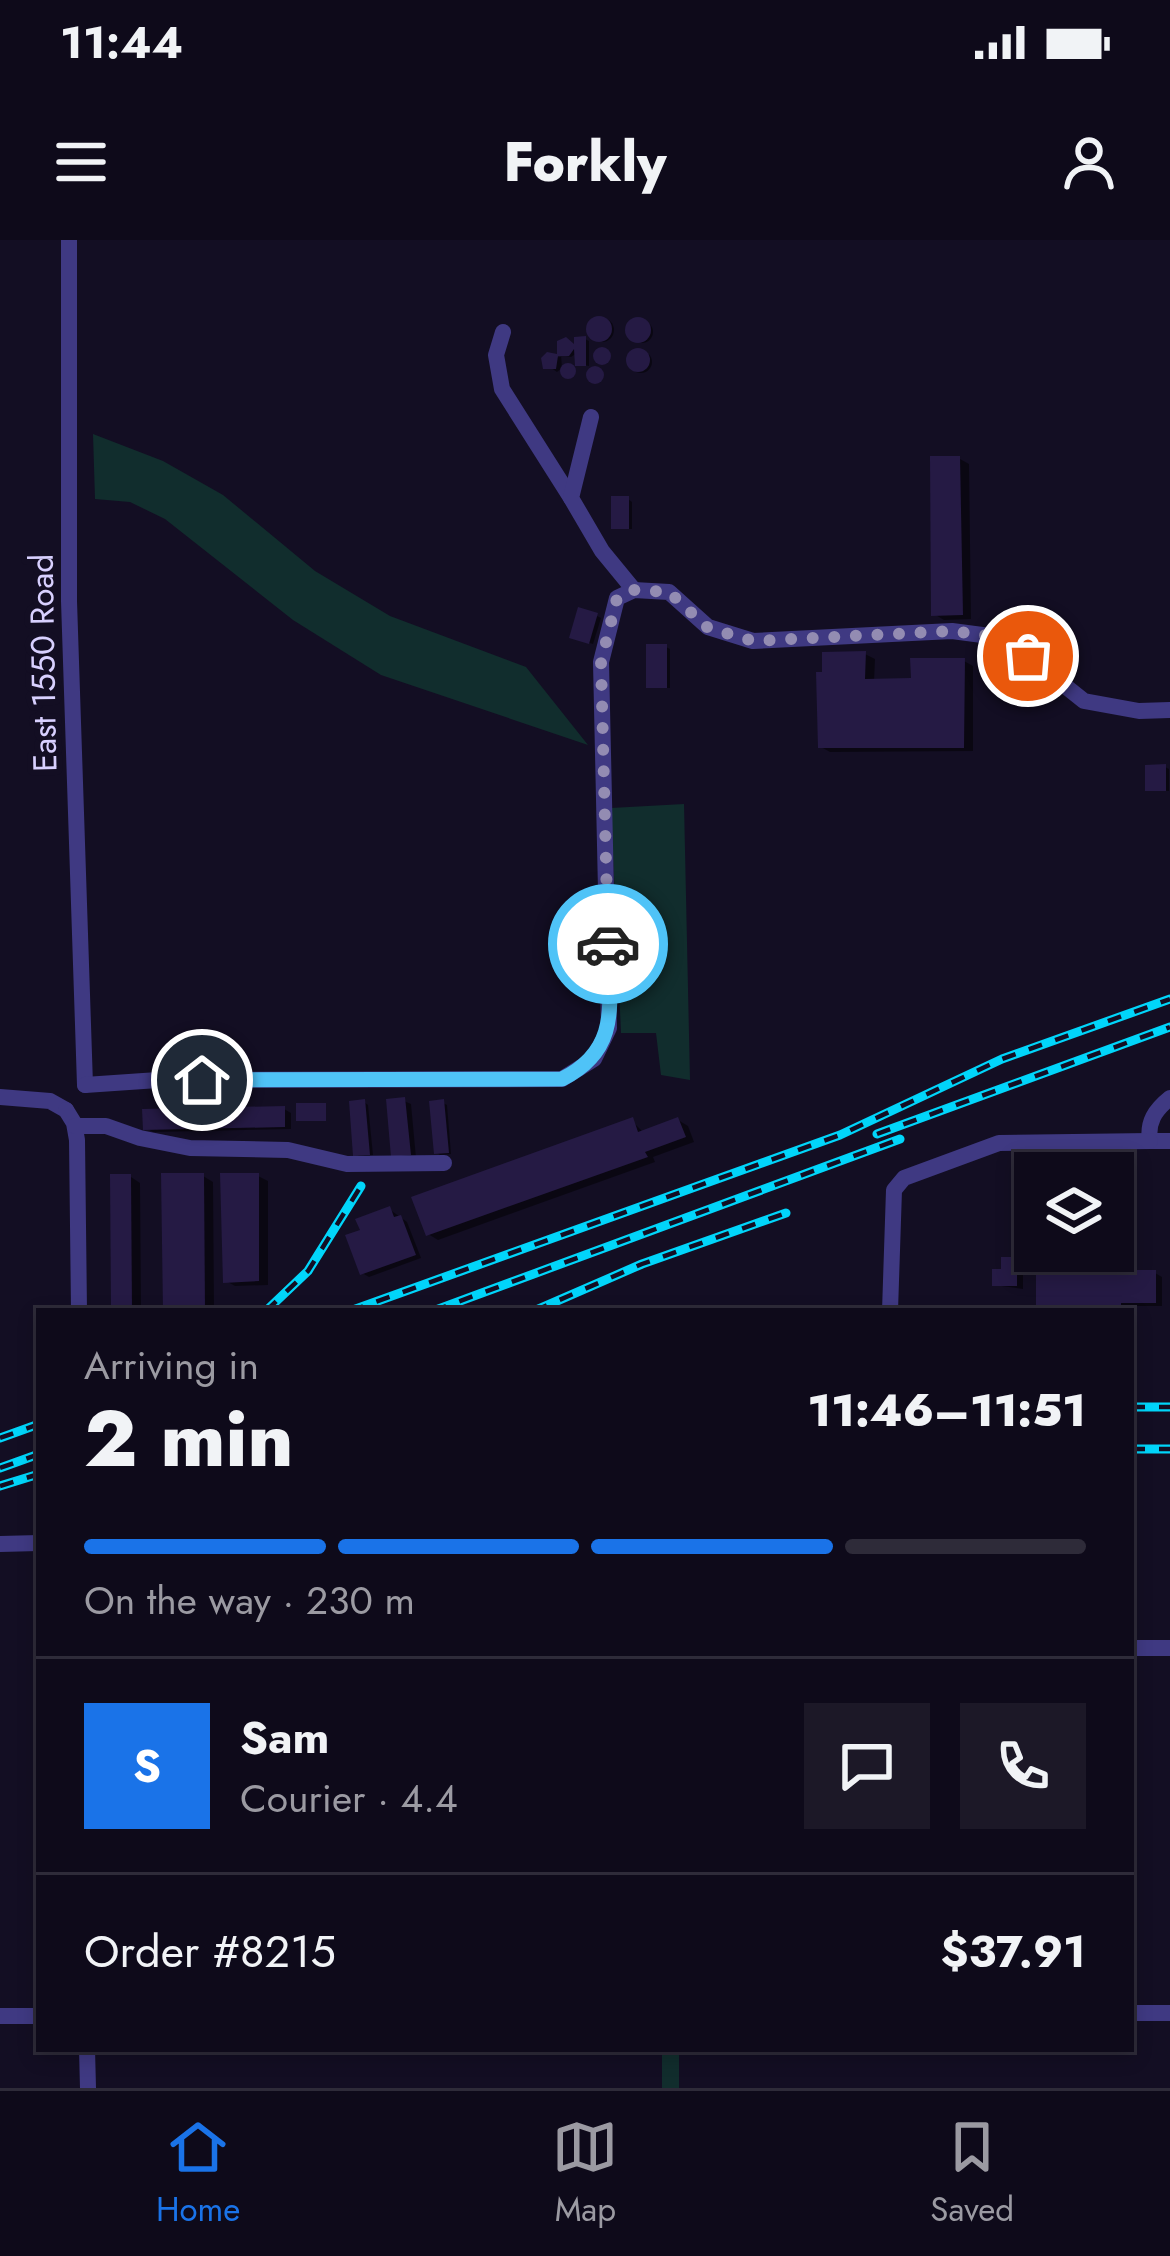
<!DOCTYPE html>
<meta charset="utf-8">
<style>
:root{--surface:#0e0a1a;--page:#1c1827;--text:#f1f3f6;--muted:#9b9aa2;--line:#2e2b39;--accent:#1a73e8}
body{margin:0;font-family:Jost,sans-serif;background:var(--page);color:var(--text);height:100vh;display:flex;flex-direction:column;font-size:45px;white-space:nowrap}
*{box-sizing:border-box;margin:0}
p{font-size:39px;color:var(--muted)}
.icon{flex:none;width:66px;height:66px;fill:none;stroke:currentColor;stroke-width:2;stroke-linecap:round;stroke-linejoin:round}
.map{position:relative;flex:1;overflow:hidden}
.sheet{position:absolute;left:36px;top:1068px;width:1098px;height:744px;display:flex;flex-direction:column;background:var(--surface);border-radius:0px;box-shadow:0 6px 18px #0003,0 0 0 3px var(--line)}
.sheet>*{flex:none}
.fabs{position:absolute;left:1014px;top:912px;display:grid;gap:24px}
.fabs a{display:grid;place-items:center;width:120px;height:120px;border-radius:0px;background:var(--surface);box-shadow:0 6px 18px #0003,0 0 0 3px var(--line);font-size:60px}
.pin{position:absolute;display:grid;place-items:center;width:102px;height:102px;color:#fff;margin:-51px;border:6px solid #fff;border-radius:50%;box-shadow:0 3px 12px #0007}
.courier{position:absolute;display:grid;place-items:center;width:120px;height:120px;margin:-60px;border:9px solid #4fc3f7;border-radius:50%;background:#fff;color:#222;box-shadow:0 3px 15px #0007}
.overview em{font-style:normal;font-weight:800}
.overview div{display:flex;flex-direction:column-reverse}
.overview{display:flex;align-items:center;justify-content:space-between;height:204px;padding:0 48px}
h1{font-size:78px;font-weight:800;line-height:90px}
.bar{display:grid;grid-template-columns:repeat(4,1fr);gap:18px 12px;align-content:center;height:144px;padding:0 48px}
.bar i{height:15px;border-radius:9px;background:var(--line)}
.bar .selected{background:var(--accent)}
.bar p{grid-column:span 4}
.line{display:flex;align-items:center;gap:30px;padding:0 48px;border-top:3px solid var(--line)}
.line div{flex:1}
.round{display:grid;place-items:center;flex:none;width:126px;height:126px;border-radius:0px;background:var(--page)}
.status{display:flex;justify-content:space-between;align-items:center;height:84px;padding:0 60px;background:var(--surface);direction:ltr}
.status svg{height:33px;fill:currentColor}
header{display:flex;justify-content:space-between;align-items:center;height:156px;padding:0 48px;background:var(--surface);font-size:54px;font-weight:800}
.tab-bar{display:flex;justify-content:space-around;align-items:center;height:168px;border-top:3px solid var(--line);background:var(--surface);font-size:33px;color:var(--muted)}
.tab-bar a{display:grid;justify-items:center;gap:6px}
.tab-bar .selected{color:var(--accent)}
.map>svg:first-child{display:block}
</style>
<div class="status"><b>11:44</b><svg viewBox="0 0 49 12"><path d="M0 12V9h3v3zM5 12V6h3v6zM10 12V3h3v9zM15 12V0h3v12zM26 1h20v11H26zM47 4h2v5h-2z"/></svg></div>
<header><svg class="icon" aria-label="menu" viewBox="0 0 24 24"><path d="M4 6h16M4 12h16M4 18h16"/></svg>Forkly<svg class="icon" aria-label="person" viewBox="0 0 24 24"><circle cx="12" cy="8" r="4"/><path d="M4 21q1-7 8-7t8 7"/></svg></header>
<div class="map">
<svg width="1170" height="1848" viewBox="0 0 1170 1848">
<rect width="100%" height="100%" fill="#130e23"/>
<!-- green -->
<g fill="#112d2d">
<path d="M93 194 163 221 223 255 315 331 390 376 526 427 588 505 381 435 293 380 165 279 130 262 95 259Z"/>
<path d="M684 564 690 840 661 835 656 793H621L611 568Z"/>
<rect x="662" y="1809" width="17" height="39"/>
</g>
<!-- shadow -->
<g fill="#0007">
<circle cx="602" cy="90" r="12"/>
<circle cx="642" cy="92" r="11"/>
<path d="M585 99 589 101V126L578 124 577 113 571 117 561 115 562 128 557 132 544 123 545 118 561 117 558 105 577 110Z"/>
<path d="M602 110 607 112V121L599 120 597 113Z"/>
<circle cx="641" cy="122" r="11"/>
<circle cx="597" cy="135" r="6"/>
<path d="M960 219 969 224 971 379 944 380 934 374Z"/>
<path d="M628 259 632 262V289H617L614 287Z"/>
<path d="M597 376 601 378 593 404 576 399Z"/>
<path d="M666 407 670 409V448H653L649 446Z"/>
<path d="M865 414 875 419 874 442 914 441 964 421 973 426V511L830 512 821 507Z"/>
<path d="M1165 527 1169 529V551L1148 550Z"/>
<path d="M404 861 411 864 416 918 401 919Z"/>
<path d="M364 862 368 865 373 915 360 917 356 914Z"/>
<path d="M443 863 447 865 451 914 440 915 437 913Z"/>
<path d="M284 869 291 873V889L153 892 146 888Z"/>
<path d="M678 880 688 886 694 902 653 917 655 922 438 1000 428 994 632 881 644 893Z"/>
<path d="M203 936 213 942 214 1071H166Z"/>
<path d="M258 936 268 941V1045L235 1046 226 1041Z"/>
<path d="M131 937 140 943 141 1071H114Z"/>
<path d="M389 969 407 982 421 1018 369 1037 362 1033 364 992Z"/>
<path d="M1113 993 1119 997V1018H1071L1065 1014 1113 1011Z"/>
<path d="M1017 1020 1023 1024V1049L995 1045Z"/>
<path d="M1155 1033 1162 1037V1066H1127V1071H1039Z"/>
</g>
<!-- building -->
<g fill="#251a44">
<circle cx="599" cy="89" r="13"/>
<circle cx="638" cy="90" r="13"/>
<path d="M586 96V126H575L574 109 569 116H558L556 129H543L541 118 547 112 557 114V101L566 97 574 104V97Z"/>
<circle cx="602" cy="116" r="9"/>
<circle cx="638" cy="120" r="12"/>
<circle cx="568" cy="131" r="8"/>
<circle cx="595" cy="135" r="9"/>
<path d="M930 216H960L963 375 931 376Z"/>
<rect x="611" y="256" width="18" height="33"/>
<path d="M578 367 598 373 589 404 569 398Z"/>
<rect x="646" y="404" width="21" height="44"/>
<path d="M866 411 865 439 911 438 910 418H965L964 508H818L816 432H822V412Z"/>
<path d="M1166 524V551H1145V525Z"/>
<path d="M405 857 411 915 391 917 386 859Z"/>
<path d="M365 859 370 915 353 916 349 861Z"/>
<path d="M444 859 449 913 434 914 429 861Z"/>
<rect x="296" y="863" width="30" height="18"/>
<path d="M285 866V887L143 890 142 869Z"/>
<path d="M633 877 638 892 678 877 686 897 645 912 648 917 426 996 411 957Z"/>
<path d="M161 933H204L205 1071H163Z"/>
<path d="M220 933H259V1041L223 1043Z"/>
<path d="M110 934H131L132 1071H111Z"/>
<path d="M390 966 394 977 401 975 416 1015 360 1035 345 995 360 990 355 979Z"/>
<path d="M1062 1011H1113V1016L1062 1015Z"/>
<path d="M1001 1017H1017V1046H992V1029H1001Z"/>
<path d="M1036 1030H1156V1063H1121V1071H1036Z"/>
</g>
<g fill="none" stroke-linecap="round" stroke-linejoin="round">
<!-- minor -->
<g stroke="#3f3982" stroke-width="16">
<path d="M69 0V361L85 845"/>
<path d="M503 92 496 115 502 149 571 258"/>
<path d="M591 177 571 258 602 311 634 350"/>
<path d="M85 845 158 840 562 839 594 819 609 788 601 422 617 358 634 350 669 352 708 387 753 401 952 391 1005 398 1084 461 1139 471 1170 470"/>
<path d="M0 857 50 861 66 870"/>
<path d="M1170 858C1155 870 1147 882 1150 901H1170"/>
<path d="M66 870 74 883 77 900 79 1071"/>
<path d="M75 886H106L140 898 190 908 288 910 347 924 444 923"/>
<path d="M890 1071 894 950 904 938 999 903 1150 901"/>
<path d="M0 1304 39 1303"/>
<path d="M1131 1408H1170"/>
<path d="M1131 1773H1170"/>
<path d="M0 1776H39"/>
<path d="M87 1809 88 1848"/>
</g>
<defs>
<g id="rail">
<path d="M877 894 1170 787"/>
<path d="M266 1071 308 1031 361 946"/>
<path d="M350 1071 840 895 1002 819 1170 759"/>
<path d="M433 1071 900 899"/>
<path d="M534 1071 642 1024 786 973"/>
<path d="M1131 1167H1170"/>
<path d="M0 1198 39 1184"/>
<path d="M1131 1209H1170"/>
<path d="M0 1228 39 1214"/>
<path d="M0 1246 39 1234"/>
</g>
</defs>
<!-- rail casing -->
<use href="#rail" stroke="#01d5fa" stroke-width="9"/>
<!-- rail -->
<use href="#rail" stroke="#130e23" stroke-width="4.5" stroke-dasharray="14" stroke-linecap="butt"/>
</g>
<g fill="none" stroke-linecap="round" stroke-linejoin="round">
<!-- done -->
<path stroke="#938cb2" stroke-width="12" stroke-dasharray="0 21.6" d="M608 704 601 422 617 358 634 350 669 352 708 388 753 401 952 391 1005 398 1028 416"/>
<!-- route -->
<path stroke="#4fc3f7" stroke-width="15" d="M202 840 562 839C622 809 609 762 608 704"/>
</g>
<g text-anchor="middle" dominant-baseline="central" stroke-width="12" stroke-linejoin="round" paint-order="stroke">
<!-- street labels -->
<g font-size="33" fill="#d8d0ff" stroke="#130e23">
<text transform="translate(43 423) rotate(-91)">East 1550 Road</text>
</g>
</g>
</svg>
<div class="fabs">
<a><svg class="icon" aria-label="layers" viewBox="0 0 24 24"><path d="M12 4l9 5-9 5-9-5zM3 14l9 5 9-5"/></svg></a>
</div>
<div class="pin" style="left:1028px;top:416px;background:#ea580c"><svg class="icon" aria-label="bag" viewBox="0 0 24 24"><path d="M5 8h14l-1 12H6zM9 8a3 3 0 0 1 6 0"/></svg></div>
<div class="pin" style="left:202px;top:840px;background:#1f2937"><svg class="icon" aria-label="home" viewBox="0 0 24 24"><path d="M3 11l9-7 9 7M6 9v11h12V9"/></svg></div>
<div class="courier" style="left:608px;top:704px"><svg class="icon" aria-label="car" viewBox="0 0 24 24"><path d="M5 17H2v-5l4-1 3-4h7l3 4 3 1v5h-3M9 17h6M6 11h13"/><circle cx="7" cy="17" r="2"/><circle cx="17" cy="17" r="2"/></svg></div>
<section class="sheet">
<div class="overview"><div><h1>2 min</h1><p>Arriving in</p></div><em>11:46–11:51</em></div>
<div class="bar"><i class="selected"></i><i class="selected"></i><i class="selected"></i><i></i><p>On the way · 230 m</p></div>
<div class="line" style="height:216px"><b class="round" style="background:var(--accent);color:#fff">S</b><div><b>Sam</b><p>Courier · 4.4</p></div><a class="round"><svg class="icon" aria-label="chat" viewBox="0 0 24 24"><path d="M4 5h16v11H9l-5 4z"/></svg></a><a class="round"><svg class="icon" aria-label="phone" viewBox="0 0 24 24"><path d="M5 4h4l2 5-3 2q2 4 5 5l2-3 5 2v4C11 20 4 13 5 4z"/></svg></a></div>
<div class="line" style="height:156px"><div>Order #8215</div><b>$37.91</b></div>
</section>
</div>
<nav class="tab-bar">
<a class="selected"><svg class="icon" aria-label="home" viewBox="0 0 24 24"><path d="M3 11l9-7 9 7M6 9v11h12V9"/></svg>Home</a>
<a><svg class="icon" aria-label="map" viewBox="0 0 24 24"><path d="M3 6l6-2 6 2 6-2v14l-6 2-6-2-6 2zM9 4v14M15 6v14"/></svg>Map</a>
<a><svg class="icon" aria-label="saved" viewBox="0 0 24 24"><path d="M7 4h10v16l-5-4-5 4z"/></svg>Saved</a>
</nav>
